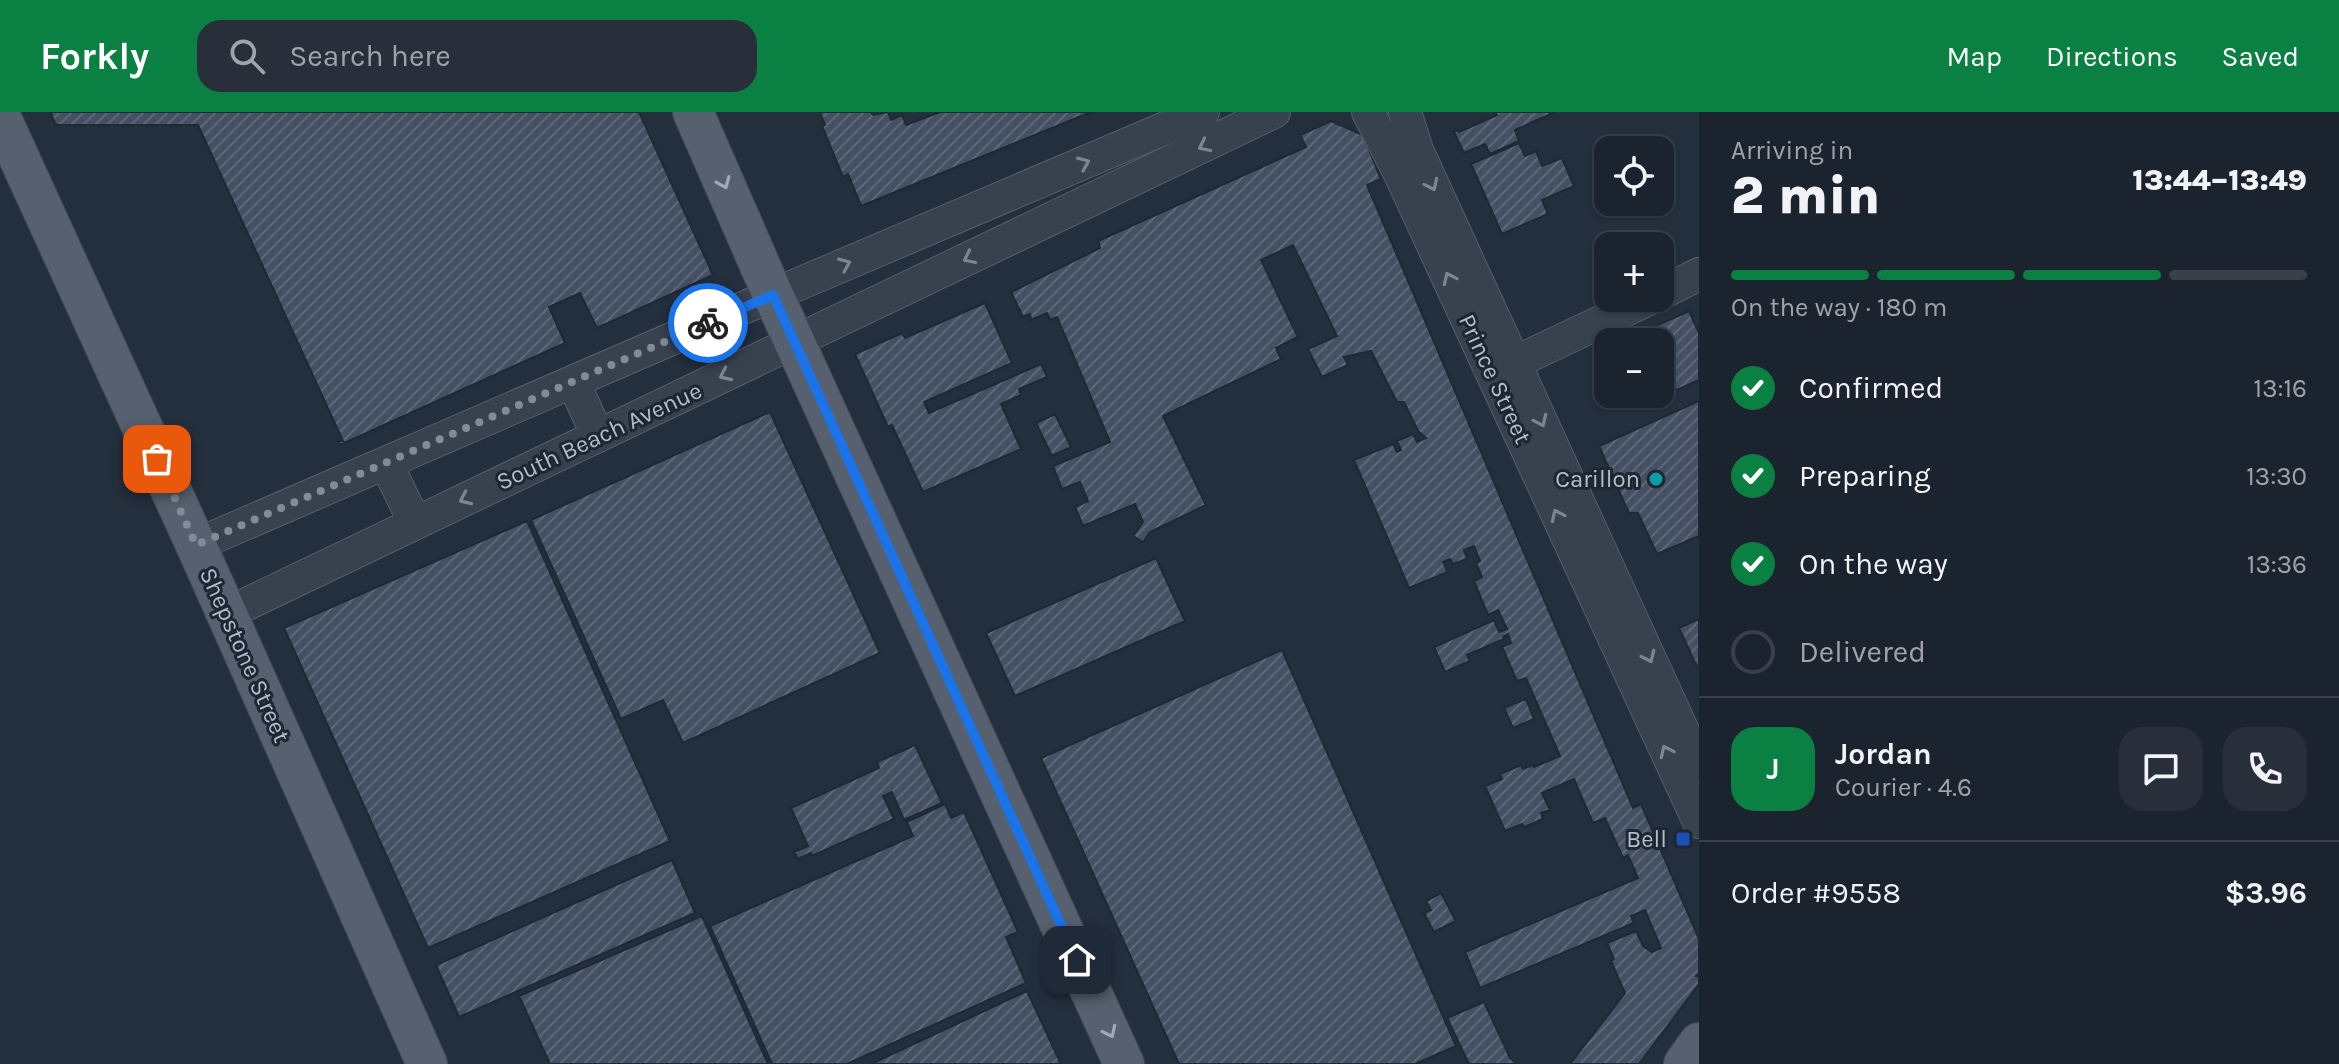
<!DOCTYPE html>
<meta charset="utf-8">
<style>
:root{--surface:#1b232e;--page:#282f3a;--text:#f1f3f6;--muted:#a0a4aa;--line:#39404a;--accent:#0b8043}
body{margin:0;font-family:Karla,sans-serif;background:var(--page);color:var(--text);height:100vh;display:flex;flex-direction:column;font-size:30px;white-space:nowrap}
*{box-sizing:border-box;margin:0}
p{font-size:26px;color:var(--muted)}
.icon{flex:none;width:44px;height:44px;fill:none;stroke:currentColor;stroke-width:2;stroke-linecap:round;stroke-linejoin:round}
.map{position:relative;flex:1;overflow:hidden}
.side{display:flex;flex-direction:column;background:var(--surface);width:640px}
.side>*{flex:none}
.fabs{position:absolute;left:1594px;top:24px;display:grid;gap:16px}
.fabs a{display:grid;place-items:center;width:80px;height:80px;border-radius:16px;background:var(--surface);box-shadow:0 2px 6px #0004,0 0 0 2px var(--line);font-size:40px}
.pin{position:absolute;display:grid;place-items:center;width:68px;height:68px;color:#fff;margin:-34px;border-radius:16px;box-shadow:0 4px 12px #0006}
.courier{position:absolute;display:grid;place-items:center;width:80px;height:80px;margin:-40px;border:6px solid #1a73e8;border-radius:50%;background:#fff;color:#222;box-shadow:0 2px 10px #0007}
.head em{font-style:normal;font-weight:800}
.head div{display:flex;flex-direction:column-reverse}
.head{display:flex;align-items:center;justify-content:space-between;height:136px;padding:0 32px}
h1{font-size:52px;font-weight:800;line-height:60px}
.bar{display:grid;grid-template-columns:repeat(4,1fr);gap:12px 8px;align-content:center;height:96px;padding:0 32px}
.bar i{height:10px;border-radius:6px;background:var(--line)}
.bar .active{background:var(--accent)}
.bar p{grid-column:span 4}
.line{display:flex;align-items:center;gap:20px;padding:0 32px;border-top:2px solid var(--line)}
.line div{flex:1}
.round{display:grid;place-items:center;flex:none;width:84px;height:84px;border-radius:24px;background:var(--page)}
ol{padding:0 32px;list-style:none}
li{display:flex;align-items:center;gap:24px;height:88px}
li p{margin-inline-start:auto}
li .icon{padding:8px;border-radius:50%;background:var(--accent);color:#fff;stroke-width:4}
li:last-child{color:var(--muted)}
li i{width:44px;height:44px;border:4px solid var(--line);border-radius:50%}
header{display:flex;align-items:center;gap:48px;box-sizing:border-box;height:112px;padding:0 40px;background:var(--accent);color:#fff}
header strong{font-size:38px}
nav{display:flex;gap:44px;margin-inline-start:auto;font-size:28px}
.search{width:560px;height:72px;background:var(--page);display:flex;align-items:center;gap:20px;box-sizing:border-box;padding:0 28px;border-radius:24px;color:var(--muted);font-size:30px}
main{display:flex;flex:1;min-height:0}
.map>svg:first-child{display:block}
</style>
<header>
<strong>Forkly</strong>
<div class="search"><svg class="icon" aria-label="search" viewBox="0 0 24 24"><circle cx="10" cy="10" r="6"/><path d="M15 15l6 6"/></svg>Search here</div>
<nav><a>Map</a><a>Directions</a><a>Saved</a></nav>
</header>
<main>
<div class="map">
<svg width="1699" height="952" viewBox="0 0 1699 952">
<defs>
<pattern id="building-hatch" width="6" height="6" patternUnits="userSpaceOnUse" patternTransform="scale(2)"><rect width="6" height="6" fill="#455162"/><path d="M-1 1l2-2M0 6l6-6M5 7l2-2" fill="none" stroke="#5d6877"/></pattern>
</defs>
<rect width="100%" height="100%" fill="#242f3e"/>
<!-- building -->
<g fill="url(#building-hatch)" stroke="#1f2835" stroke-width="2">
<path d="M50 0H639L713 163 597 216 580 181 549 195 565 231 340 333 338 329H343L198 13H56Z"/>
<path d="M820 0H871L873 3 888 0 891 8 902 3 906 13 940 0H1091L861 94 848 62 843 65 822 14 825 13Z"/>
<path d="M1495 0H1555L1515 18 1519 29 1490 42 1485 32 1464 41 1454 20 1458 18 1459 20 1497 3Z"/>
<path d="M1331 9 1363 23 1381 67 1367 73 1633 696 1641 692 1699 827V861L1696 864 1699 865V872L1639 952H1570L1625 881 1611 849 1614 847 1607 831 1636 819 1643 834 1652 840 1661 836 1645 798 1631 804 1634 811 1480 876 1465 840 1638 766 1628 743 1623 746 1605 706 1593 711 1574 667 1542 681 1550 698 1541 701 1543 707 1524 715 1522 712 1505 719 1485 674 1502 667 1500 662 1521 653 1523 657 1533 653 1534 655 1560 644 1526 566 1517 569 1502 535 1511 531 1508 522 1503 525 1504 527 1467 543 1470 549 1445 560 1434 535 1494 508 1499 520 1507 517 1498 498 1488 503 1474 469 1482 465 1476 451 1480 449 1474 434 1464 438 1467 447 1453 452 1450 447 1443 450 1448 460 1409 476 1354 348 1393 332 1397 340 1401 338 1397 329 1413 322 1417 330 1426 326 1418 319 1404 290H1397L1371 239 1344 245 1348 253 1322 265 1308 237 1337 224 1293 133 1261 148 1298 225 1276 236 1281 247 1163 304 1206 393 1150 420 1143 430 1133 424 1143 410 1135 392 1083 414 1075 395 1088 389 1080 370 1062 377 1053 354 1110 330 1057 205 1050 208 1047 201 1031 208 1030 202 1023 205 1011 180 1100 136 1098 129 1306 35 1300 23Z"/>
<path d="M1519 31 1525 44 1536 39 1542 54 1562 46 1574 74 1542 88 1548 102 1502 122 1471 52Z"/>
<path d="M985 191 1012 251 924 290 929 301 1041 252 1047 265 1019 277 1021 283 1001 292 1021 337 923 380 892 313 888 315 855 242 902 221 905 226Z"/>
<path d="M1689 199 1699 221V268L1666 283 1663 276 1660 277V230H1620Z"/>
<path d="M1699 289V424L1657 442 1638 401H1629L1599 334Z"/>
<path d="M770 300 880 541 683 631 663 588 621 607 531 408Z"/>
<path d="M1055 302 1071 335 1052 344 1036 311Z"/>
<path d="M527 409 670 729 428 836 284 516Z"/>
<path d="M1156 446 1185 509 1015 584 986 521Z"/>
<path d="M1699 507V554L1697 555 1679 516Z"/>
<path d="M1282 538 1456 934 1415 952H1179L1041 646Z"/>
<path d="M1526 587 1534 607 1513 616 1504 596Z"/>
<path d="M915 633 942 691 904 708 892 680 883 684 894 707 812 744 811 741 798 747 794 740 808 734 791 696 879 656 877 650Z"/>
<path d="M945 692 951 706 964 700 1018 820 1006 825 1026 871 847 952H772L710 814 913 724 907 710Z"/>
<path d="M672 748 695 801 459 905 436 853Z"/>
<path d="M1441 781 1456 809 1434 820 1424 801 1431 798 1426 789Z"/>
<path d="M702 804 768 952H550L519 884Z"/>
<path d="M1027 879 1061 952H871Z"/>
<path d="M1484 890 1510 946 1517 952H1469L1447 906Z"/>
</g>
<g fill="none" stroke-linecap="round" stroke-linejoin="round">
<defs>
<g id="minor">
<path d="M1368 0 1400 62 1699 710"/>
<path d="M1405 0 1417 38 1699 654"/>
<path d="M1660 182 1699 162"/>
<path d="M1514 251 1651 186"/>
<path d="M573 270 598 324"/>
<path d="M386 351 415 411"/>
<path d="M196 433 773 183 1203 0"/>
<path d="M226 502 1274 0"/>
</g>
<g id="major">
<path d="M693 0 773 183 1124 952"/>
<path d="M0 4 196 433 427 952"/>
<path d="M1684 952 1699 931"/>
</g>
</defs>
<!-- minor casing -->
<use href="#minor" stroke="#565f6c" stroke-width="34"/>
<!-- major casing -->
<use href="#major" stroke="#414a57" stroke-width="42"/>
<!-- minor -->
<use href="#minor" stroke="#38414e" stroke-width="32"/>
<!-- major -->
<use href="#major" stroke="#56606e" stroke-width="40"/>
</g>
<!-- one-way arrows -->
<defs><path id="oneway-chevron" d="M-2-3.5L2.5 0L-2 3.5" fill="none" stroke-width="1.6" stroke-linecap="round" stroke-linejoin="round" transform="scale(2)"/></defs>
<g stroke="#7c8592">
<use href="#oneway-chevron" transform="translate(1204 34) rotate(154)"/>
<use href="#oneway-chevron" transform="translate(1084 51) rotate(-23)"/>
<use href="#oneway-chevron" transform="translate(1432 73) rotate(65)"/>
<use href="#oneway-chevron" transform="translate(969 146) rotate(154)"/>
<use href="#oneway-chevron" transform="translate(845 152) rotate(-23)"/>
<use href="#oneway-chevron" transform="translate(1449 166) rotate(-115)"/>
<use href="#oneway-chevron" transform="translate(725 263) rotate(155)"/>
<use href="#oneway-chevron" transform="translate(1541 309) rotate(65)"/>
<use href="#oneway-chevron" transform="translate(465 387) rotate(155)"/>
<use href="#oneway-chevron" transform="translate(1557 403) rotate(-115)"/>
<use href="#oneway-chevron" transform="translate(1649 545) rotate(65)"/>
<use href="#oneway-chevron" transform="translate(1666 639) rotate(-115)"/>
</g>
<g stroke="#a1aab7">
<use href="#oneway-chevron" transform="translate(724 71) rotate(67)"/>
<use href="#oneway-chevron" transform="translate(1110 920) rotate(65)"/>
</g>
<g fill="none" stroke-linecap="round" stroke-linejoin="round">
<!-- done -->
<path stroke="#828b98" stroke-width="8" stroke-dasharray="0 14.4" d="M157 347 196 433 708 211"/>
<!-- route -->
<path stroke="#1a73e8" stroke-width="10" d="M708 211 773 183 1077 848"/>
</g>
<!-- markers -->
<circle fill="#0f9aa8" stroke="#1d2633" stroke-width="3" cx="1656" cy="367" r="8"/>
<rect fill="#1a4fb4" stroke="#1d2633" stroke-width="3" x="1675" y="719" width="16" height="16" rx="4"/>
<g text-anchor="middle" dominant-baseline="central" stroke-width="6" stroke-linejoin="round" paint-order="stroke">
<!-- street labels -->
<g font-size="24" fill="#b4bcc9" stroke="#1d2633">
<text transform="translate(1495 267) rotate(65)">Prince Street</text>
<text transform="translate(599 324) rotate(-25)">South Beach Avenue</text>
<text transform="translate(245 543) rotate(66)">Shepstone Street</text>
</g>
<!-- poi labels -->
<g font-size="24" fill="#b4bcc9" stroke="#1d2633" text-anchor="end">
<text x="1640" y="367">Carillon</text>
<text x="1667" y="727">Bell</text>
</g>
</g>
</svg>
<div class="fabs">
<a><svg class="icon" aria-label="locate" viewBox="0 0 24 24"><circle cx="12" cy="12" r="6"/><path d="M12 2v4M12 18v4M2 12h4M18 12h4"/></svg></a>
<a>+</a>
<a>−</a>
</div>
<div class="pin" style="left:157px;top:347px;background:#ea580c"><svg class="icon" aria-label="bag" viewBox="0 0 24 24"><path d="M5 8h14l-1 12H6zM9 8a3 3 0 0 1 6 0"/></svg></div>
<div class="pin" style="left:1077px;top:848px;background:#1f2937"><svg class="icon" aria-label="home" viewBox="0 0 24 24"><path d="M3 11l9-7 9 7M6 9v11h12V9"/></svg></div>
<div class="courier" style="left:708px;top:211px"><svg class="icon" aria-label="bike" viewBox="0 0 24 24"><circle cx="6" cy="16" r="4"/><circle cx="18" cy="16" r="4"/><path d="M6 16l4-8h5l3 8M10 8l3 8H6M13 5h3"/></svg></div>
</div>
<section class="side">
<div class="head"><div><h1>2 min</h1><p>Arriving in</p></div><em>13:44–13:49</em></div>
<div class="bar"><i class="active"></i><i class="active"></i><i class="active"></i><i></i><p>On the way · 180 m</p></div>
<ol>
<li><svg class="icon" aria-label="check" viewBox="0 0 24 24"><path d="M5 12l5 5 9-10"/></svg>Confirmed<p>13:16</p></li>
<li><svg class="icon" aria-label="check" viewBox="0 0 24 24"><path d="M5 12l5 5 9-10"/></svg>Preparing<p>13:30</p></li>
<li><svg class="icon" aria-label="check" viewBox="0 0 24 24"><path d="M5 12l5 5 9-10"/></svg>On the way<p>13:36</p></li>
<li><i></i>Delivered</li>
</ol>
<div class="line" style="height:144px"><b class="round" style="background:var(--accent);color:#fff">J</b><div><b>Jordan</b><p>Courier · 4.6</p></div><a class="round"><svg class="icon" aria-label="chat" viewBox="0 0 24 24"><path d="M4 5h16v11H9l-5 4z"/></svg></a><a class="round"><svg class="icon" aria-label="phone" viewBox="0 0 24 24"><path d="M5 4h4l2 5-3 2q2 4 5 5l2-3 5 2v4C11 20 4 13 5 4z"/></svg></a></div>
<div class="line" style="height:104px"><div>Order #9558</div><b>$3.96</b></div>
</section>
</main>
